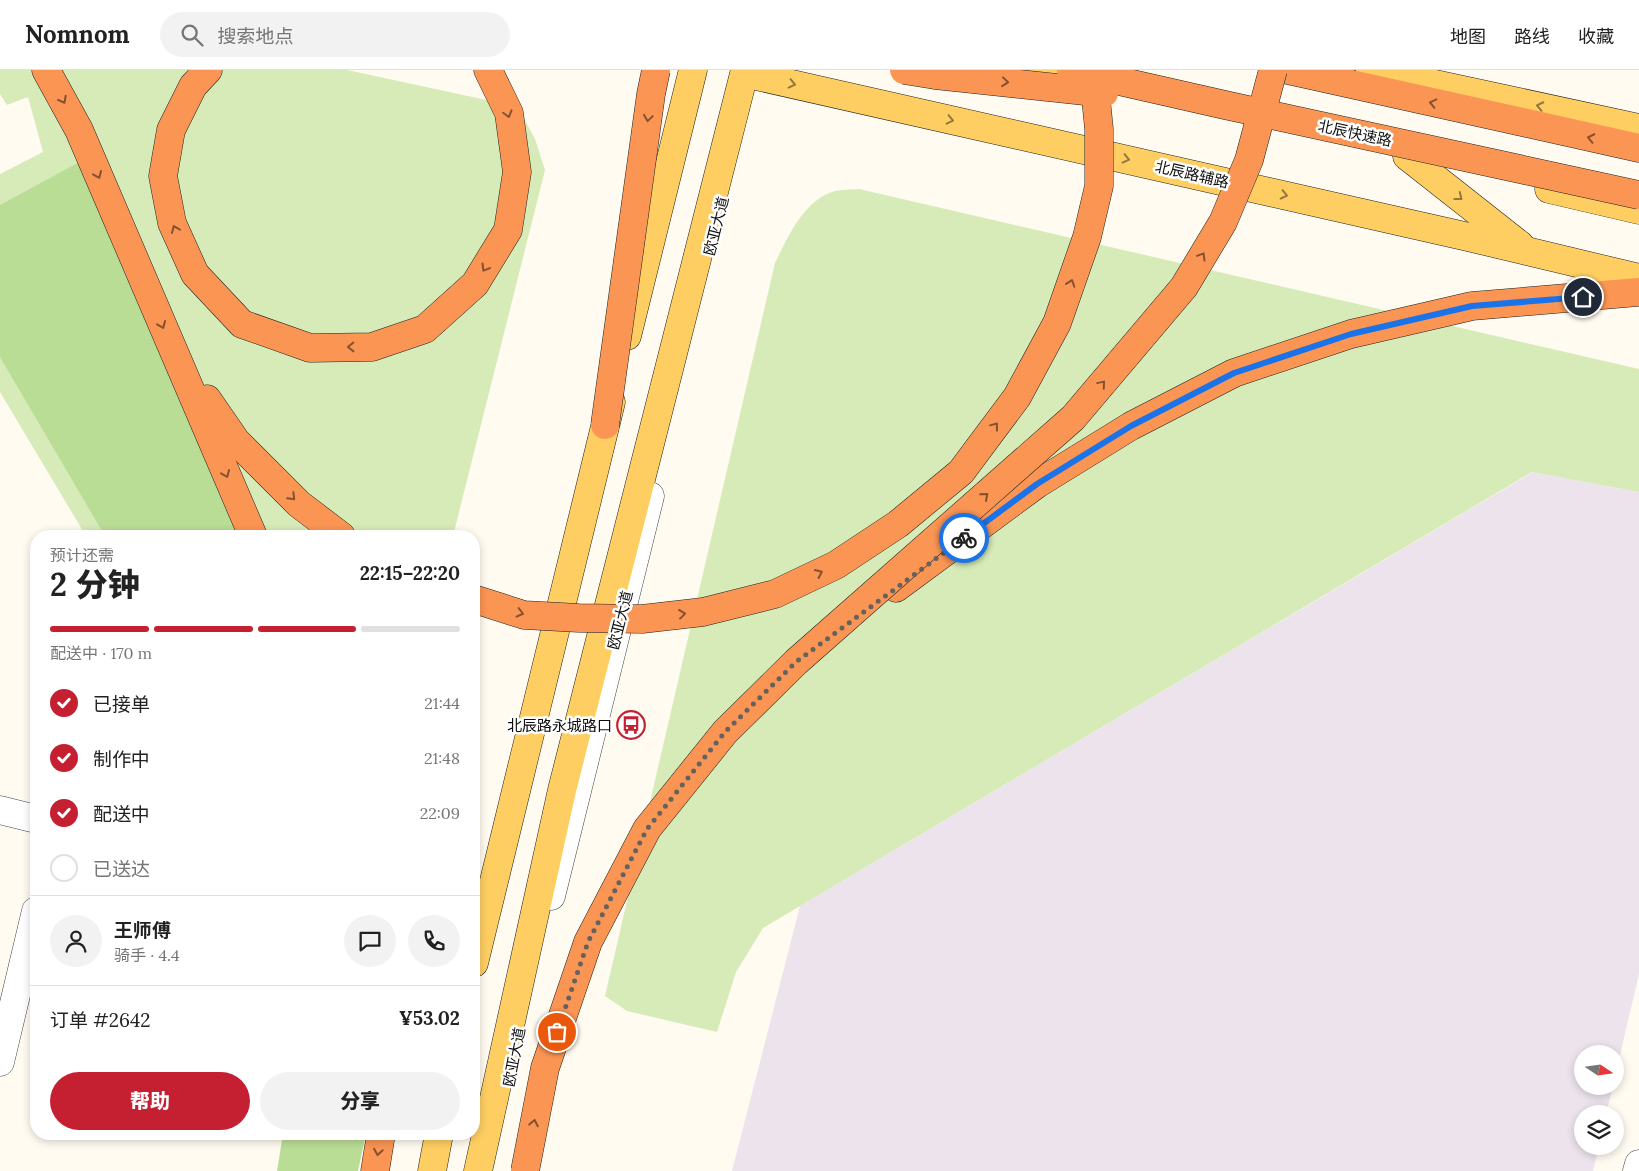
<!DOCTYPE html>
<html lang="zh">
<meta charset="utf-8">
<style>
:root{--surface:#fff;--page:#f2f2f2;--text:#222;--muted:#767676;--line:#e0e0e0;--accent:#c52032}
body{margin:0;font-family:Lora,"Noto Sans SC",serif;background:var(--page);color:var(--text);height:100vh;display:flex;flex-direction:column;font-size:19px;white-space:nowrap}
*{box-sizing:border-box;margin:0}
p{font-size:16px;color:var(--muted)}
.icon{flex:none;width:28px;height:28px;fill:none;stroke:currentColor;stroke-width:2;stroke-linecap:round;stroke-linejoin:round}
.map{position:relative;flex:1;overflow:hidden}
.sheet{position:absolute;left:30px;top:460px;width:450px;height:610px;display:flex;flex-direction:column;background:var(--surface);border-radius:20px;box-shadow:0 2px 8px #0003}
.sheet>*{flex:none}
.needle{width:32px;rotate:103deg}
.buttons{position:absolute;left:1574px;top:975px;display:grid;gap:10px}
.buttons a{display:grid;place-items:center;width:50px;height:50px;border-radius:50%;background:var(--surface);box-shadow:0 2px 8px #0003;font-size:25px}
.pin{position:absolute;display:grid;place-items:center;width:42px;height:42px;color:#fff;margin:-21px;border:2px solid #fff;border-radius:50%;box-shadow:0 1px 5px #0007}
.courier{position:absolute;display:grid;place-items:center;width:50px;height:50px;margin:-25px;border:4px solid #1a73e8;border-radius:50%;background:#fff;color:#222;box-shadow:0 1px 6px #0007}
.headline em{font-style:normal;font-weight:800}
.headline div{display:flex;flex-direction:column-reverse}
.headline{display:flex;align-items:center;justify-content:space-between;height:85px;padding:0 20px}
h1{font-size:32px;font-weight:800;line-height:38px}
.bar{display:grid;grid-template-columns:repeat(4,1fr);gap:8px 5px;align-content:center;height:60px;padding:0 20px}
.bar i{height:6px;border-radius:4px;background:var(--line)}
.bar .active{background:var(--accent)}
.bar p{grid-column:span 4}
.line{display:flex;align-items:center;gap:12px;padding:0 20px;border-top:1px solid var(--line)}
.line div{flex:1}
.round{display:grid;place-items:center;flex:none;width:52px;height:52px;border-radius:26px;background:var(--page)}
ol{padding:0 20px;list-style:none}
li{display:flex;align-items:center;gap:15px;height:55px}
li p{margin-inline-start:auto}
li .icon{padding:5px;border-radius:50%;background:var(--accent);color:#fff;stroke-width:4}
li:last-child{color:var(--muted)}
li i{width:28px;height:28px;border:2px solid var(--line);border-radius:50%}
.primary-button{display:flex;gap:10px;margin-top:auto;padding:10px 20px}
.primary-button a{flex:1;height:58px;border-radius:30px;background:var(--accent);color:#fff;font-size:20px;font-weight:800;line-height:58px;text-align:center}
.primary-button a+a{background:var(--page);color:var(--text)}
header{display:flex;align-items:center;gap:30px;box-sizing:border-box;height:70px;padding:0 25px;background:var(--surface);border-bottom:1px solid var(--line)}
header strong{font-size:24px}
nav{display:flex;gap:28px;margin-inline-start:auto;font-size:18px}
.search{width:350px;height:45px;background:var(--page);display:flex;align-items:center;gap:12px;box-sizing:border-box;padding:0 18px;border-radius:28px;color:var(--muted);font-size:19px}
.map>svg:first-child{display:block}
</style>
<header>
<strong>Nomnom</strong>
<div class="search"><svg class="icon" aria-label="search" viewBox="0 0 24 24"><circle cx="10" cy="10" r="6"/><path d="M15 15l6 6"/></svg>搜索地点</div>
<nav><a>地图</a><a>路线</a><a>收藏</a></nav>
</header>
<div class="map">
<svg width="1639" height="1101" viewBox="0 0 1639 1101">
<rect width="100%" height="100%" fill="#fffbf0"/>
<!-- industrial -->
<path fill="#ece3ed" d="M1533 402 1639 422V904L1615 1006V984H1582V1016H1613L1606 1044H1582V1076H1599L1593 1101H732L800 836Z"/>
<!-- green -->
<g fill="#d6ebb8">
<path d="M0 0H347L491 31 522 45 535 69 545 100 453 466H86L0 322V104L43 82 28 27 7 35 0 24Z"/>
<path d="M859 119 1639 299V422L1532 402 763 858 736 902 717 962 627 941 605 926 775 193C788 167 803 132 832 122 840 119 851 120 859 119Z"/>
</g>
<!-- forest -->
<g fill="#badd96">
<path d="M96 83 254 466H105L0 287V135Z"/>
<path d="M283 1064H366L358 1101H277Z"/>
</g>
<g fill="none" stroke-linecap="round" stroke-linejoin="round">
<defs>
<g id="minor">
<path d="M0 740 36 749"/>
<path d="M551 826 650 426"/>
<path d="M0 992 36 841"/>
<path d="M1637 1101 1639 1094"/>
</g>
<g id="major">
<path d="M746 0 752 5 1464 166 1639 208"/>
<path d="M1036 0 1088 12"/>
<path d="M1370 0 1639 58"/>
<path d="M1407 86 1520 175"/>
<path d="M1549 119 1639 140"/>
<path d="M627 266 693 0"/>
<path d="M474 893 611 332"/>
<path d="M432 1101 439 1064"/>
<path d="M478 1101 562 720 745 0"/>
</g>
<g id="highway">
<path d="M46 0 79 60 253 466"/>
<path d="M208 0 193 16 171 60 163 106 172 153 195 204 242 254 310 278 372 277 425 259 475 214 508 160 517 102 509 43 488 0"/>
<path d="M1288 0 1639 78"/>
<path d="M207 329 236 371 299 434 341 466"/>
<path d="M896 518 1037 414 1131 356 1234 303 1351 264 1472 236 1639 222"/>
<path d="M375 1101 381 1064"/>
</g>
</defs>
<!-- minor casing -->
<use href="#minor" stroke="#424242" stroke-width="29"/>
<!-- major casing -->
<use href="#major" stroke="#202020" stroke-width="29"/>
<!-- highway casing -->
<use href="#highway" stroke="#202020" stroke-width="29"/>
<!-- minor -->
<use href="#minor" stroke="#fff" stroke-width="28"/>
<!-- major -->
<use href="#major" stroke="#fece62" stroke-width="28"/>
<!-- highway -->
<use href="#highway" stroke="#fa9554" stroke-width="28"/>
<defs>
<g id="highway-bridge">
<path d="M904 0 935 5 1104 23"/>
<path d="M1071 0 1225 35 1639 125"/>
<path d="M605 355 651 24 656 0"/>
<path d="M474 529 524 545 579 548 642 549 703 542 775 524 836 495 898 454 961 402 1017 327 1057 253 1087 167 1099 116V59L1093 0"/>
<path d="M525 1101 545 998 588 872 647 759 725 662 796 592 1073 348 1184 217 1223 152 1249 90 1273 0"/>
</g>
</defs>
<!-- highway-bridge casing -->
<use href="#highway-bridge" stroke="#202020" stroke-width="29" stroke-linecap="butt"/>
<!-- highway-bridge -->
<use href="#highway-bridge" stroke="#fa9554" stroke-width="28"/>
</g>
<!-- one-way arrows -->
<defs><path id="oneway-chevron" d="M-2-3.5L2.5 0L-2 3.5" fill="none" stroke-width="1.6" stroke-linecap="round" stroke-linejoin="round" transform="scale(1.25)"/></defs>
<g stroke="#845232">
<use href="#oneway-chevron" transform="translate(1005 12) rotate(6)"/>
<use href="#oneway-chevron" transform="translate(63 30) rotate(62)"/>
<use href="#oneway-chevron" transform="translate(1433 33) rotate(-167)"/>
<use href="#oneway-chevron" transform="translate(508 44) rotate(74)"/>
<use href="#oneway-chevron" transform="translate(648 48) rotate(98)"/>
<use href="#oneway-chevron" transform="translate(1591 68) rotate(-168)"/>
<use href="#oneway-chevron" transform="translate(98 105) rotate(67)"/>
<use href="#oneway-chevron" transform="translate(175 159) rotate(-113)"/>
<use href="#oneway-chevron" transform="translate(1202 186) rotate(-59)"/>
<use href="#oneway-chevron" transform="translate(485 198) rotate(121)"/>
<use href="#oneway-chevron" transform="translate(1071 213) rotate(-71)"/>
<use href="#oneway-chevron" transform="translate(162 255) rotate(67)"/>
<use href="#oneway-chevron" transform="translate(351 277) rotate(179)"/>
<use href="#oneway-chevron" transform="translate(1102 314) rotate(-50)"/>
<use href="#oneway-chevron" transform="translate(995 356) rotate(-53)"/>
<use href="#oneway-chevron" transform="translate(226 404) rotate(67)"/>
<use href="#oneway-chevron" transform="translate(985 426) rotate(-41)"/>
<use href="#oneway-chevron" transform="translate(292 427) rotate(45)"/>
<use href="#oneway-chevron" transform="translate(819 503) rotate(-25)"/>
<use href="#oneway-chevron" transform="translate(520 543) rotate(14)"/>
<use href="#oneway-chevron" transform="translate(682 544) rotate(-7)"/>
<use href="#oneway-chevron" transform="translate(534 1053) rotate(-79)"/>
<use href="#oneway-chevron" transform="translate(378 1082) rotate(99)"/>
</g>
<g stroke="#92783d">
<use href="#oneway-chevron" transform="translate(792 14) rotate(13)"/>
<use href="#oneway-chevron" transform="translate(1540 36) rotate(-168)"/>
<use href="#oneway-chevron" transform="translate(950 50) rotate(13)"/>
<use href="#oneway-chevron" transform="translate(1126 89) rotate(13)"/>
<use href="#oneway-chevron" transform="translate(1284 125) rotate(13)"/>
<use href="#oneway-chevron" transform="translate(1459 127) rotate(38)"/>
</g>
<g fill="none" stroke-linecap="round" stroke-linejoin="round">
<!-- done -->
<path stroke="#63625e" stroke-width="5" stroke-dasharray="0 9" d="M557 962 588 872 647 759 725 662 796 592 964 468"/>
<!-- route -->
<path stroke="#1a73e8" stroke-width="6" d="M964 468 1037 414 1131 356 1234 303 1351 264 1472 236 1583 227"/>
</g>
<!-- icons -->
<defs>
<symbol id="bus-ring" viewBox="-11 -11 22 22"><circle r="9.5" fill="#fff" stroke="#c52032" stroke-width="1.5"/><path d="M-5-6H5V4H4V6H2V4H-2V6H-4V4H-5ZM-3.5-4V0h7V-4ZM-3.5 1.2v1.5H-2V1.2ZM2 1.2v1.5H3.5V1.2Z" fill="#c52032"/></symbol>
</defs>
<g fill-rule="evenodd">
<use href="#bus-ring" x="615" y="639" width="32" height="32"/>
</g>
<g text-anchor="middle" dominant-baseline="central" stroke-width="5" stroke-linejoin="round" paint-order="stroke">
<!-- street labels -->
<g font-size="15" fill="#0f0f0f" stroke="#fff">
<text transform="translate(1355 63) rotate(12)">北辰快速路</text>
<text transform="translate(1192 104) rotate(13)">北辰路辅路</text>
<text transform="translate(716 156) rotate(-76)">欧亚大道</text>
<text transform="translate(620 550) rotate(-76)">欧亚大道</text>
<text transform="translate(514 987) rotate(-79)">欧亚大道</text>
</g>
<!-- poi labels -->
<g font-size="15" fill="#0f0f0f" stroke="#fff" text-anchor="end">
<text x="612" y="655">北辰路永城路口</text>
</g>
</g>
</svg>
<div class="buttons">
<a><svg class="needle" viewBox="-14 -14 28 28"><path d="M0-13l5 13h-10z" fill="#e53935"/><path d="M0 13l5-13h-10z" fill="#767676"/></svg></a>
<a><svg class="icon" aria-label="layers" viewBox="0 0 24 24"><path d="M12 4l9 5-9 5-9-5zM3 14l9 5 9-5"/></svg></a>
</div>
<div class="pin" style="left:557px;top:962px;background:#ea580c"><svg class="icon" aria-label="bag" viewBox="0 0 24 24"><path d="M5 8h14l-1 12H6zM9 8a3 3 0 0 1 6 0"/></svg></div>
<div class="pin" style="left:1583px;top:227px;background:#1f2937"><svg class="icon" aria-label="home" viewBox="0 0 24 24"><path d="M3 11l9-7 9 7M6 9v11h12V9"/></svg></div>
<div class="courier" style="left:964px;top:468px"><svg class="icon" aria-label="bike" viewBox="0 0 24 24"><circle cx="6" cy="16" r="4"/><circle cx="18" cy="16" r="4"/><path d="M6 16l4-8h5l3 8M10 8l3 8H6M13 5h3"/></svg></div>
<section class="sheet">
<div class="headline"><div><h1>2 分钟</h1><p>预计还需</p></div><em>22:15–22:20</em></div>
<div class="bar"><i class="active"></i><i class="active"></i><i class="active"></i><i></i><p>配送中 · 170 m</p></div>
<ol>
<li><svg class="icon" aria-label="check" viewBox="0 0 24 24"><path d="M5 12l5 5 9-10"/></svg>已接单<p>21:44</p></li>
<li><svg class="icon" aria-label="check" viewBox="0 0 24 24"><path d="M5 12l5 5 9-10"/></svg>制作中<p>21:48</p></li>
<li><svg class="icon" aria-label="check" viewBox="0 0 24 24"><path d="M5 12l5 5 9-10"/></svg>配送中<p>22:09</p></li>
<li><i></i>已送达</li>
</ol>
<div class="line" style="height:90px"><a class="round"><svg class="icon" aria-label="person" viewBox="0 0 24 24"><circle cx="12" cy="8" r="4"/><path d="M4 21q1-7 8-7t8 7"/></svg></a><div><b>王师傅</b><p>骑手 · 4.4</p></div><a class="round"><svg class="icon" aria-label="chat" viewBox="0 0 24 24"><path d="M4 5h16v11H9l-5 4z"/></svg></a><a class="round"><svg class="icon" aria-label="phone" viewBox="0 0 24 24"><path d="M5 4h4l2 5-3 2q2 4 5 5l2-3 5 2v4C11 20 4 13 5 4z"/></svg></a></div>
<div class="line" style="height:65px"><div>订单 #2642</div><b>¥53.02</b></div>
<div class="primary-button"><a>帮助</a><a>分享</a></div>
</section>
</div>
